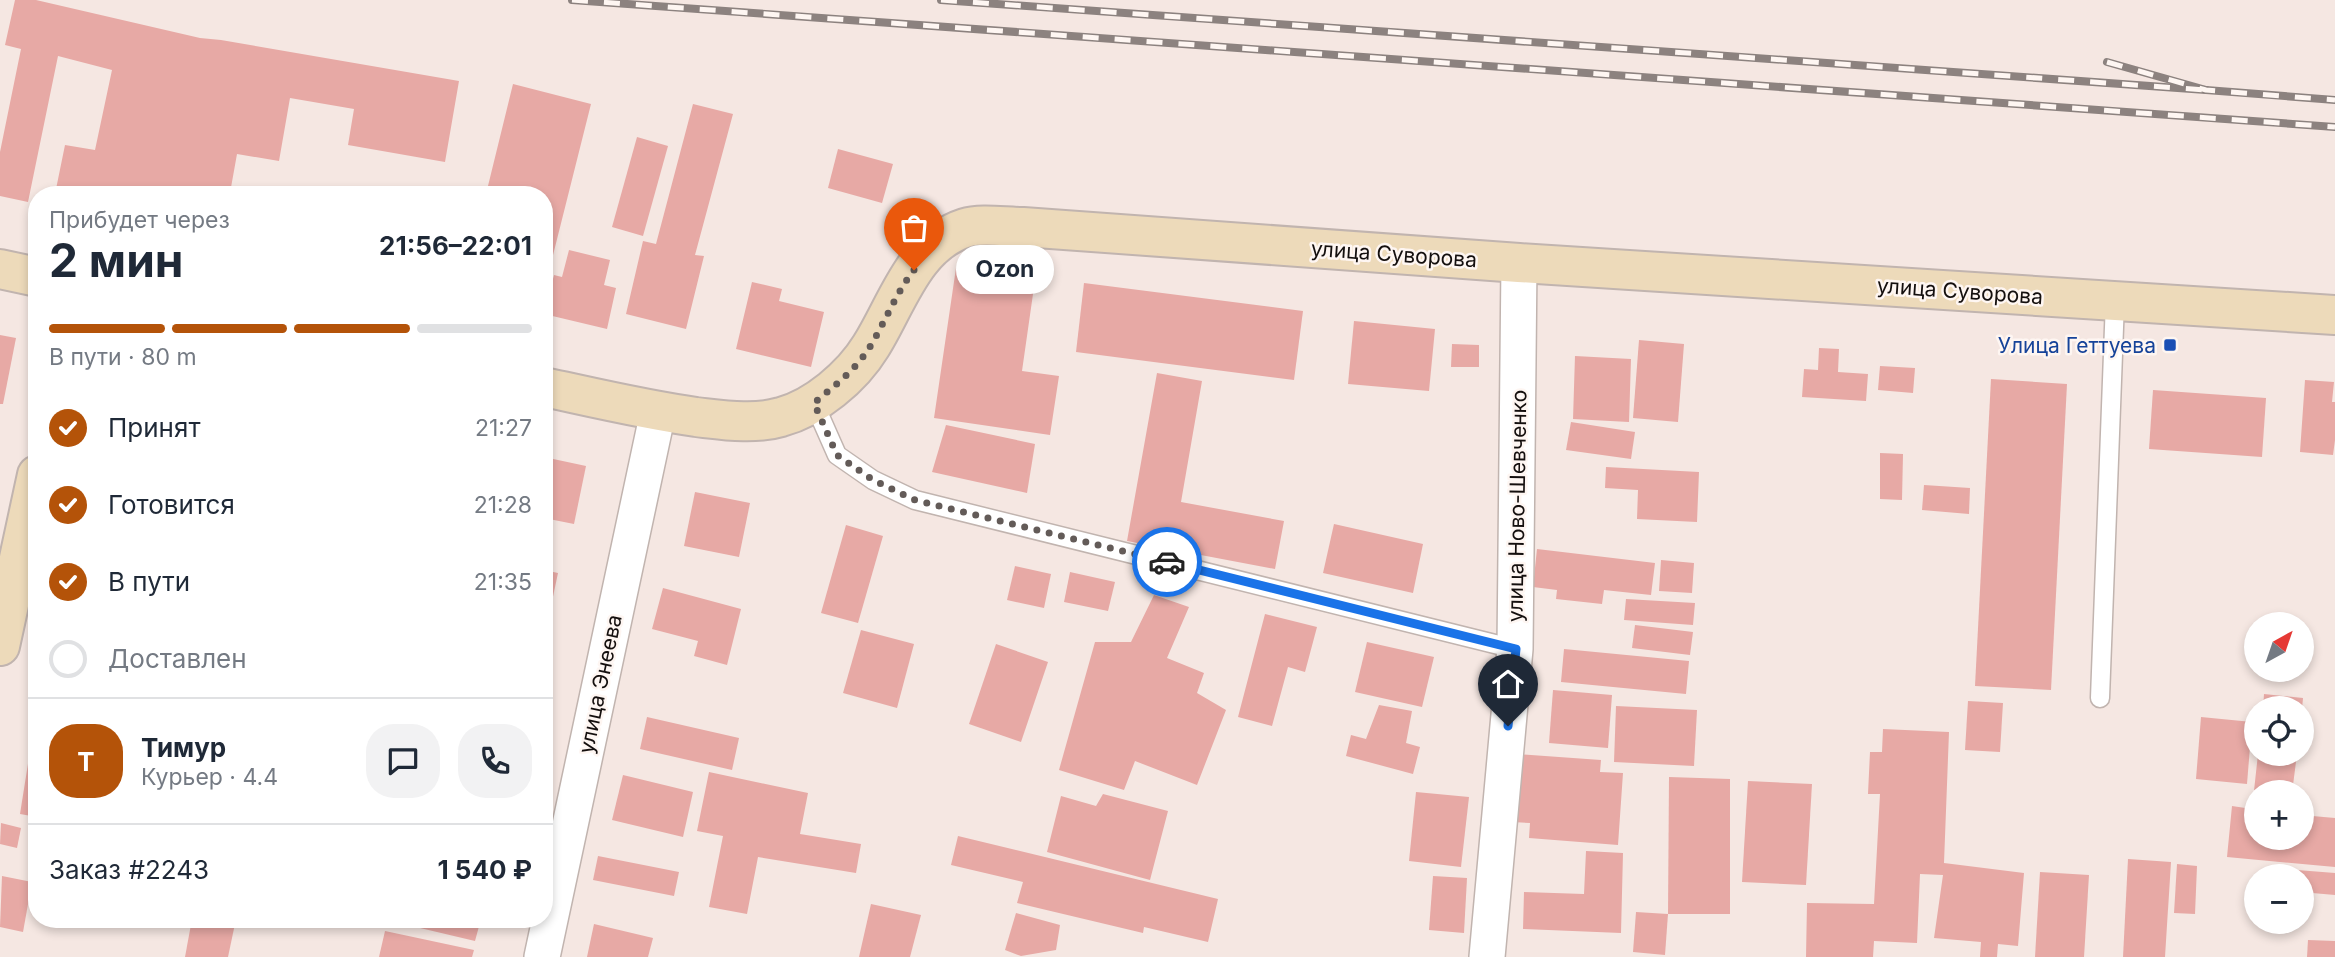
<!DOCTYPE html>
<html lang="ru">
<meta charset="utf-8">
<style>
:root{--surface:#fff;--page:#f2f2f3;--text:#1f2937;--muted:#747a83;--line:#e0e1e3;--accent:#b45309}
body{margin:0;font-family:Inter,sans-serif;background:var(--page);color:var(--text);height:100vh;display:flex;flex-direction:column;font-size:26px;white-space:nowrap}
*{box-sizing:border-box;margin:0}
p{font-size:23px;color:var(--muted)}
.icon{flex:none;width:38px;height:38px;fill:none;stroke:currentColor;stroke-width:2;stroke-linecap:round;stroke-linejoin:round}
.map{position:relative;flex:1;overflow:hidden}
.details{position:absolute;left:28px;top:186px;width:525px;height:742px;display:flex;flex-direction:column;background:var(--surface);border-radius:28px;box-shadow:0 4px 10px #0003}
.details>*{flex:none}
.needle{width:46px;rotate:40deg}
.controls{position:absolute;left:2244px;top:612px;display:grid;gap:14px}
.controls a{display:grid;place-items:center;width:70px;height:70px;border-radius:50%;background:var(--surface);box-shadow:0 4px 10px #0003;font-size:35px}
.pin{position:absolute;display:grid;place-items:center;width:60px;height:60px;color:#fff;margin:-72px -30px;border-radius:50% 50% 50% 0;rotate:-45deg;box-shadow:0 0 7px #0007}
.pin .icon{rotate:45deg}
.courier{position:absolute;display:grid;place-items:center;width:70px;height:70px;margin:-35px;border:5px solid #1a73e8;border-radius:50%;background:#fff;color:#222;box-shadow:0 2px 9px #0007}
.bubble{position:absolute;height:49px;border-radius:24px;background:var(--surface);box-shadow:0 4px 10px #0003;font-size:23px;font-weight:700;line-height:49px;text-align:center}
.head em{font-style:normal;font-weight:700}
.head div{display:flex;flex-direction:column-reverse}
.head{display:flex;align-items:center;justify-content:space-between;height:119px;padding:0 21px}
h1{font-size:46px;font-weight:700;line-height:52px}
.bar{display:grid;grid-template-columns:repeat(4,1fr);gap:10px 7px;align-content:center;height:84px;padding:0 21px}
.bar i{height:9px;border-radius:5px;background:var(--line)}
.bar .current{background:var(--accent)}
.bar p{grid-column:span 4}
.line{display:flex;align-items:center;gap:18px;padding:0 21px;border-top:2px solid var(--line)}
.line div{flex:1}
.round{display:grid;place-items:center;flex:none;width:74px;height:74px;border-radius:28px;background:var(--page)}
ol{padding:0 21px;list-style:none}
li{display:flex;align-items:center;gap:21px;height:77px}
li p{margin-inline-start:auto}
li .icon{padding:7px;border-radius:50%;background:var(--accent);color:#fff;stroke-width:4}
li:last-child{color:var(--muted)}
li i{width:38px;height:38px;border:4px solid var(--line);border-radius:50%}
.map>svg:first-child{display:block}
</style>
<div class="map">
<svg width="2335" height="957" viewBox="0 0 2335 957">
<rect width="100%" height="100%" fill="#f5e7e2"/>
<!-- building -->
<g fill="#e7a9a5">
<path d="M15 0H36L200 38 221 40 459 81 445 162 348 145 354 109 290 98 279 161 237 154 230 193 196 186 194 194H55L65 145 95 150 112 70 58 56 28 202 0 196V152L21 49 5 45Z"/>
<path d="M513 84 591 104 545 287 544 194H486Z"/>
<path d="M693 104 733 114 695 255 704 256 686 329 626 314 643 241 656 244Z"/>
<path d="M637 137 668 146 643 236 612 227Z"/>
<path d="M838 149 893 164 882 203 828 188Z"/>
<path d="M569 250 610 260 604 285 616 288 607 329 544 314 554 275 562 277Z"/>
<path d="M956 268 1035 280 1022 371 1059 376 1050 435 934 418Z"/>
<path d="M752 282 782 289 779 301 824 312 811 367 736 349Z"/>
<path d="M1084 283 1303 311 1294 380 1076 352Z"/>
<path d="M1354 321 1435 329 1429 391 1348 384Z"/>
<path d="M0 335 16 338 3 404H0Z"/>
<path d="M1639 340 1684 344 1678 422 1633 418Z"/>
<path d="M1452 344 1479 345V367H1451Z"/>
<path d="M1819 348 1839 349 1838 372 1868 374 1866 401 1802 397 1804 369 1818 370Z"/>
<path d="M1575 356 1631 359 1629 422 1573 419Z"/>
<path d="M1880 366 1915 368 1913 393 1878 390Z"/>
<path d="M1157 373 1202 381 1181 502 1284 521 1275 569 1127 541Z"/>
<path d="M1991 379 2067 384 2051 690 1975 686Z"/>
<path d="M2305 380 2334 382 2332 402H2335V440L2333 455 2300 452Z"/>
<path d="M2153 390 2266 398 2262 457 2149 449Z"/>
<path d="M1571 422 1635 432 1631 459 1566 450Z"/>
<path d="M946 425 1035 444 1027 493 932 472Z"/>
<path d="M1880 453 1903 454 1902 500 1880 499Z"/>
<path d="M544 457 586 466 574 524 544 518Z"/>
<path d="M1606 467 1699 472 1697 522 1637 519 1638 490 1605 488Z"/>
<path d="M1924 485 1970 488 1969 514 1922 510Z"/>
<path d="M695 492 750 503 739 557 684 546Z"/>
<path d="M1334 524 1423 544 1413 593 1323 573Z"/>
<path d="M846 525 883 536 858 623 821 613Z"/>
<path d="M1537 549 1655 563 1651 595 1604 590 1602 604 1556 599 1557 590 1533 587Z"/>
<path d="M1661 560 1694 563 1692 593 1659 591Z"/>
<path d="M1015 566 1051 574 1044 608 1007 600Z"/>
<path d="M544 570 558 573 547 625 544 624Z"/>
<path d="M1070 572 1115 582 1108 611 1064 602Z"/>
<path d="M663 588 741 609 727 665 694 656 698 641 652 629Z"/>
<path d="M1154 595 1189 607 1167 658 1204 673 1197 693 1226 710 1197 785 1135 761 1124 790 1059 770 1095 642H1131Z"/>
<path d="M1626 599 1695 603 1693 625 1624 620Z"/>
<path d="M1265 614 1317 627 1305 672 1288 667 1272 726 1238 717Z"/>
<path d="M1635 625 1693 632 1690 655 1632 648Z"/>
<path d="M861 630 914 644 897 708 843 693Z"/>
<path d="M1367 642 1434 657 1422 707 1355 692Z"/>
<path d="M996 644 1048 662 1021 742 969 724Z"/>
<path d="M1564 649 1689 661 1686 694 1561 682Z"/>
<path d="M1553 690 1612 695 1608 748 1549 743Z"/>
<path d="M2264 694 2303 698 2302 709H2263Z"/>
<path d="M1968 701 2003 703 2000 752 1965 750Z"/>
<path d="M1379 705 1412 711 1406 743 1420 747 1413 774 1346 756 1351 735 1366 739Z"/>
<path d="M1616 706 1697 710 1694 766 1614 762Z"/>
<path d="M647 717 739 738 732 770 640 749Z"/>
<path d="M2201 717 2252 722 2247 784 2196 779Z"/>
<path d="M34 726 37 727V817L20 814Z"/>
<path d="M1883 729 1949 732 1944 863 2024 873 2018 946 1998 944 1997 957H1980L1981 942 1934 938 1943 875 1920 874 1917 943 1874 941 1873 957H1806L1807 903 1874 904 1880 794H1868L1870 752H1882Z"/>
<path d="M1517 754 1601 760 1600 772 1623 773 1618 845 1529 838 1530 823 1512 822Z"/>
<path d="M2258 754H2297L2292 793H2256V838H2301V815L2335 818V867L2227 857 2232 806 2252 809Z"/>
<path d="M709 772 808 793 800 834 861 844 856 873 758 857 747 914 709 907 723 836 697 831Z"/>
<path d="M623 775 693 792 683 837 612 820Z"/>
<path d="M1669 777 1730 779V914H1668Z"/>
<path d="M1748 781 1812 784 1806 885 1742 882Z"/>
<path d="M1416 792 1469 797 1461 867 1409 861Z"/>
<path d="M1103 794 1168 811 1150 880 1047 852 1061 796 1096 806Z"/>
<path d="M1 823 21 828 17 848 0 844Z"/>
<path d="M958 836 1218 899 1208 942 1144 927 1143 933 1017 903 1023 882 951 865Z"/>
<path d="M1586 851 1623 853 1621 933 1523 929 1524 892 1584 894Z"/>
<path d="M598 856 679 872 674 896 593 880Z"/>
<path d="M2128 859 2171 862 2165 957H2123Z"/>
<path d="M2177 864 2197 866 2195 914 2174 913Z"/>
<path d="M2297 870 2335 873V895L2301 892V877H2297Z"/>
<path d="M2040 872 2089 875 2084 957H2035Z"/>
<path d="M2 876 32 882 23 932 0 927Z"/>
<path d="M1433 876 1467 878 1464 933 1429 930Z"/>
<path d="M871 904 921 915 910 957H859Z"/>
<path d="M1636 912 1668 914 1665 955 1633 952Z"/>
<path d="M1016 913 1060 925 1056 950 1021 956 1005 950Z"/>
<path d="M192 919H236L228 957H185Z"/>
<path d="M382 919H481L475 941Z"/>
<path d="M594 924 653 938 648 957H587Z"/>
<path d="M385 931 474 950 472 957H379Z"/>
<path d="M2308 940 2335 941V957H2307Z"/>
</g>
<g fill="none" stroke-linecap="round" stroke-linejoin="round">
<defs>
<g id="lane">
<path d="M814 403 837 455 873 480 915 500 1515 649"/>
<path d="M2100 698 2115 301"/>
</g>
<g id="street">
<path d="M542 957 658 412"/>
<path d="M1487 957 1515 649 1519 263"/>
</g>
<g id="secondary">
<path d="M0 269 37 277"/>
<path d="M544 387C595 398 645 410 696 417 723 420 754 425 781 417 815 408 852 377 871 346 897 305 913 245 965 228 981 223 1005 227 1023 227L1519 263 2335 315"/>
<path d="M0 646 37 475"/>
</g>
</defs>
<!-- lane casing -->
<use href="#lane" stroke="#c1b4af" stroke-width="21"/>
<!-- street casing -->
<use href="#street" stroke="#c1b4af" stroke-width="38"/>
<!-- secondary casing -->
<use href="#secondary" stroke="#c1b4af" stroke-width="42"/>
<!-- lane -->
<use href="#lane" stroke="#fff" stroke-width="18"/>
<!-- street -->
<use href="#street" stroke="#fff" stroke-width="35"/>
<!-- secondary -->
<use href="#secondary" stroke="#eddaba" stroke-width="38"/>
<defs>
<g id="rail">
<path d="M572 0 2335 127"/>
<path d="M941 0 2206 90"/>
<path d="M2107 62 2206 90 2335 100"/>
</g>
</defs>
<!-- rail casing -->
<use href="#rail" stroke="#8c827f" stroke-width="8"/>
<!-- rail -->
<use href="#rail" stroke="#fef6f2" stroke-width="5" stroke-dasharray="16" stroke-linecap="butt"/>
</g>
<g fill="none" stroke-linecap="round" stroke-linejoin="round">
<!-- done -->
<path stroke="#635b58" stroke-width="7" stroke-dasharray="0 12.6" d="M914 270C896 293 886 320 871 345 857 369 834 386 814 403L837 455 873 480 915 500 1167 562"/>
<!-- route -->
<path stroke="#1a73e8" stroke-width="9" d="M1167 562 1516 649 1508 726"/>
</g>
<!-- markers -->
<rect fill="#1a4fb4" stroke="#fef6f2" stroke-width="2.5" x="2163" y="338" width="14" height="14" rx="3.5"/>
<g text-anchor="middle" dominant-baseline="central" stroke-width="5" stroke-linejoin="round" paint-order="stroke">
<!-- street labels -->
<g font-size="21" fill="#140f0e" stroke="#fef6f2">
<text transform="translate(1394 254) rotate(4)">улица Суворова</text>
<text transform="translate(1960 291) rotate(4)">улица Суворова</text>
<text transform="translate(1517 506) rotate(-89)">улица Ново-Шевченко</text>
<text transform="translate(600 684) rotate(-78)">улица Энеева</text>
</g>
<!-- transit labels -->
<g font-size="21" fill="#164399" stroke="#fef6f2" text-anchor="end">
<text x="2156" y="345">Улица Геттуева</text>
</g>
</g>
</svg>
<div class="controls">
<a><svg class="needle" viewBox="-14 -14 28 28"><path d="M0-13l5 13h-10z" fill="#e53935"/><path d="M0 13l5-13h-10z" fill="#747a83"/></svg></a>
<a><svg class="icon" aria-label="locate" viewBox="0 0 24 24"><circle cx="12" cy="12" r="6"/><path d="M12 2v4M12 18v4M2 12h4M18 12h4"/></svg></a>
<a>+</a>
<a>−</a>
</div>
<div class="pin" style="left:914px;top:270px;background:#ea580c"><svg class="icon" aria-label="bag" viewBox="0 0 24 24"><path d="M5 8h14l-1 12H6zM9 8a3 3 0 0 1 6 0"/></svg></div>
<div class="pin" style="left:1508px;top:726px;background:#1f2937"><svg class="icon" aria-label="home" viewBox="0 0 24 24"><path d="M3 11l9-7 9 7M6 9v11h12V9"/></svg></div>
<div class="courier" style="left:1167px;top:562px"><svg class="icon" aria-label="car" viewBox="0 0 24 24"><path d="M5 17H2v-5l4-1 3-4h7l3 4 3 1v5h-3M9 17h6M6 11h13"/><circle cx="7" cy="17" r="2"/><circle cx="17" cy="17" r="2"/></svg></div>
<div class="bubble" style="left:956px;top:245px;width:98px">Ozon</div>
<section class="details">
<div class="head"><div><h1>2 мин</h1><p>Прибудет через</p></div><em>21:56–22:01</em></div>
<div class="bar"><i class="current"></i><i class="current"></i><i class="current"></i><i></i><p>В пути · 80 m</p></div>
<ol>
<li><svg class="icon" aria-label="check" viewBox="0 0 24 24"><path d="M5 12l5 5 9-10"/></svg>Принят<p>21:27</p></li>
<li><svg class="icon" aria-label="check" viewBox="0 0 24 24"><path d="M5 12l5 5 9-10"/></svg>Готовится<p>21:28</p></li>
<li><svg class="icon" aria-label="check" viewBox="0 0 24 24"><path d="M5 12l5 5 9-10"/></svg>В пути<p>21:35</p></li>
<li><i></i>Доставлен</li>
</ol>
<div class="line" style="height:126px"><b class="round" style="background:var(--accent);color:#fff">Т</b><div><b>Тимур</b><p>Курьер · 4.4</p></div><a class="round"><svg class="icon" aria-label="chat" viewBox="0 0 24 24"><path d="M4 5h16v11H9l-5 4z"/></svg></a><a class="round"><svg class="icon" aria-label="phone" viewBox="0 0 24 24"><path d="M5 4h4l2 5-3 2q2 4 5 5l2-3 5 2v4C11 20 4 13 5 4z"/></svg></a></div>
<div class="line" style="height:91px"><div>Заказ #2243</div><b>1 540 ₽</b></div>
</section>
</div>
